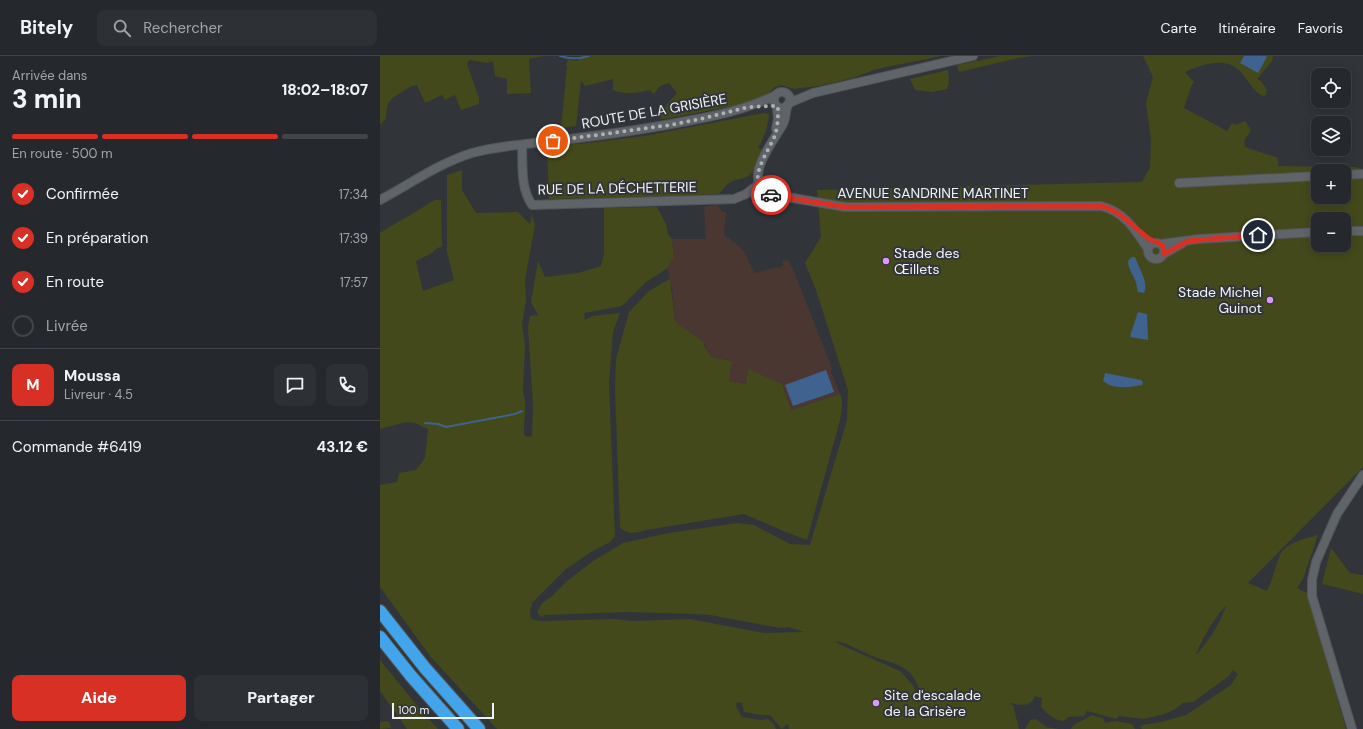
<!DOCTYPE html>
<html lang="fr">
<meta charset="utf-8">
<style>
:root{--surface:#25282c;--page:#2d3034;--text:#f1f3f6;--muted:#a3a6a9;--line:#424448;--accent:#d93025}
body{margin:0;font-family:"DM Sans",sans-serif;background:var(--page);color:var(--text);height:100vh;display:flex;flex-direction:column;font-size:15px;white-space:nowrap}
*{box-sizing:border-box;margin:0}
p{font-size:13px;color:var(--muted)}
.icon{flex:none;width:22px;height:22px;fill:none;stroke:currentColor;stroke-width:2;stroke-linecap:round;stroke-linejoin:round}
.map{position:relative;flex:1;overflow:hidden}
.panel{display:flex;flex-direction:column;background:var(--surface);width:380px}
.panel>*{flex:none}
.tools{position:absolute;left:931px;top:12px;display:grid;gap:8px}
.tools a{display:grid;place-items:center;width:40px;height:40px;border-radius:8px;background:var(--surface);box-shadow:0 2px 10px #0003,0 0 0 1px var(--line);font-size:20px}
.scale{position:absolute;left:12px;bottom:10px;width:102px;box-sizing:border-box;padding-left:4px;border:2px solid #f0f3f6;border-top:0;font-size:11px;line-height:14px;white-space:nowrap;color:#f0f3f6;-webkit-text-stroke:3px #31353a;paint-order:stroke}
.pin{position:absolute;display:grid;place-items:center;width:34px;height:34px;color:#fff;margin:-17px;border:2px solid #fff;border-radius:50%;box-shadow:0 1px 4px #0007}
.courier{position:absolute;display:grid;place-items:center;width:40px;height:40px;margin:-20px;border:3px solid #d93025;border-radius:50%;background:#fff;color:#222;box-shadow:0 1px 5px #0007}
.overview em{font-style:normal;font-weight:800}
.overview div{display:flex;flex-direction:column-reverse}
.overview{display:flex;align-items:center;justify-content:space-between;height:68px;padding:0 12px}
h1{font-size:26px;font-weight:800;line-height:30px}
.bar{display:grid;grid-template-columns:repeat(4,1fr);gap:6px 4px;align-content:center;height:48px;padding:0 12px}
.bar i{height:5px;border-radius:3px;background:var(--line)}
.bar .on{background:var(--accent)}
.bar p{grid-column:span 4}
.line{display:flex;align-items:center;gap:10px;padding:0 12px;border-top:1px solid var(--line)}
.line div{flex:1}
.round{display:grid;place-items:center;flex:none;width:42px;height:42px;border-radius:8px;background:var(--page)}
ol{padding:0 12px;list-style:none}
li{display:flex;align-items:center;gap:12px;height:44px}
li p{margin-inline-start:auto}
li .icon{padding:4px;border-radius:50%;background:var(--accent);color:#fff;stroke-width:4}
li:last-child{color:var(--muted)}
li i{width:22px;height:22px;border:2px solid var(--line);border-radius:50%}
.cta{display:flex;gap:8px;margin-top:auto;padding:8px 12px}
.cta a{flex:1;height:46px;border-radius:8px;background:var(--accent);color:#fff;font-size:16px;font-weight:800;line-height:46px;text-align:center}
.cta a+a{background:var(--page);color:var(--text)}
header{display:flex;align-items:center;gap:24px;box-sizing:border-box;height:56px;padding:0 20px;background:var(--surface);border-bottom:1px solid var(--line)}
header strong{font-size:19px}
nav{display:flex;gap:22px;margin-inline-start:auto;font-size:14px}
.search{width:280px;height:36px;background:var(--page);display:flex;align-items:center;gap:10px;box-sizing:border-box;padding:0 14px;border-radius:8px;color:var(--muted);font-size:15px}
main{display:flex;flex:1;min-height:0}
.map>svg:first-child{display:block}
</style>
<header>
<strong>Bitely</strong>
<div class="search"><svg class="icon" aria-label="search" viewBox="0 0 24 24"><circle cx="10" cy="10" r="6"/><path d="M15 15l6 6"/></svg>Rechercher</div>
<nav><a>Carte</a><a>Itinéraire</a><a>Favoris</a></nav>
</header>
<main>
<section class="panel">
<div class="overview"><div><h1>3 min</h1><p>Arrivée dans</p></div><em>18:02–18:07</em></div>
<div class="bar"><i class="on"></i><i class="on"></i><i class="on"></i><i></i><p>En route · 500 m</p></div>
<ol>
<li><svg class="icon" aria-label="check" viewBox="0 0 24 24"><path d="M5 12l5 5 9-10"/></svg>Confirmée<p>17:34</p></li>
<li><svg class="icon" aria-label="check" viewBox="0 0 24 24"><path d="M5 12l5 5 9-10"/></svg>En préparation<p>17:39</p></li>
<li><svg class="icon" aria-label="check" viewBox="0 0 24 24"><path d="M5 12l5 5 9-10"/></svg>En route<p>17:57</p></li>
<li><i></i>Livrée</li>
</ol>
<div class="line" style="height:72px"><b class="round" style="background:var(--accent);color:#fff">M</b><div><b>Moussa</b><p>Livreur · 4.5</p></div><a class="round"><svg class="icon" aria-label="chat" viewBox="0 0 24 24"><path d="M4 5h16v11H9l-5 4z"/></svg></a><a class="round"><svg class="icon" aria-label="phone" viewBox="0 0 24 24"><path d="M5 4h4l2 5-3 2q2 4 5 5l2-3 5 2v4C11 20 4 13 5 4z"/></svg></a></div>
<div class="line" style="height:52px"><div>Commande #6419</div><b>43.12 €</b></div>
<div class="cta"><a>Aide</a><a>Partager</a></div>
</section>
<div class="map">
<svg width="983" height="673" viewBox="0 0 983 673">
<rect width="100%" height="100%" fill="#31353a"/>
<!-- industrial -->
<path fill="#4b3731" d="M338 149 342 156H346L344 179 359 190 365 197 374 217 403 210V205L408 204 413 213 452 312 451 317 460 338 411 354 368 313 366 328 348 325 352 305 332 301 329 298 325 289 298 268 295 264 292 232 288 215 289 207 294 202 292 183H326L324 151Z"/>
<!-- green -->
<g fill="#43491b" fill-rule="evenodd">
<path d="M0 0H164L149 3 151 37 127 38V23L115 20 113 5 108 7 89 4 87 8 99 42V48L81 54 75 39 65 44 62 39 45 47 37 29C30 30 27 33 22 36 8 44 7 47 6 63L0 68Z"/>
<path d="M201 0H561L497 13 473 22 439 30 413 33 402 29 395 31 387 39 369 47 284 63 277 60 297 37 289 27 280 30 274 38 269 34C258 37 244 39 233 34V23L205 30 201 24 196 70 181 72 187 11 186 9 188 3 197 5Z"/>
<path d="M620 0H653L638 2 579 16 577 9Z"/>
<path d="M763 0H864L860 7 887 1 886 0H893L892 5 877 23 881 25 887 34 886 39 882 40C871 32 868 24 859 14 845 0 820 9 805 16L814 26 811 31 804 52 847 75 852 67 856 69 865 65 871 74 864 85 865 91 898 102V110L975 111 983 113V115H938V141H964V119H983V411L868 527 887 535C893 523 895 511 900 499 905 487 927 482 938 479L923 523 917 532 927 537 966 673H762L760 671 763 669 781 666 806 659 851 629 858 618 853 614 849 620 813 646 803 647 794 654 784 658 764 663 739 660 736 663 707 655 704 660 688 661 684 665C673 664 669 659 661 651L662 642 655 640C650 652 640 649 630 647L629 648 633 649 639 673H409V670L407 668 402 673 390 659H381L364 656 362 647 357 646 356 650 362 661 381 664 388 663 393 667 396 673H117L50 600 0 531V429L17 426 19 417 36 414 45 402 48 373 35 367 26 366 0 373V177L55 144H61L62 191 57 192 52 197 36 205 43 235 74 224 67 196V119L82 114V134L96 157 138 156 150 168 152 159 155 169 145 224 146 244 142 269 145 289 143 336C148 350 143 364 144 379L147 381 152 380 153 350 148 271 150 260 158 259 151 246 158 205 165 221 198 217 221 210 224 197V152L277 151 286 168 288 178 292 183 294 202 289 207 288 212 266 226 242 250 204 257 205 264 212 260 240 257 233 276 229 328 235 480 230 486 211 496 185 514 152 547 150 556 151 563 160 565 234 563 252 565 310 563 384 577 424 576 409 571 400 572 330 559 316 558 247 556 165 559 162 561 159 559 157 556 162 547 171 541 186 526 213 505 243 487 289 477 357 467 374 469 410 488 430 489 467 364 468 334 436 234 425 207 441 181 437 134 762 126 770 111 771 84 766 47 773 21ZM938 163H964V189H938ZM846 550C840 568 828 586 816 599 821 585 835 560 846 550ZM455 585C468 587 478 594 490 599 506 606 526 607 535 624 538 629 540 633 539 639L535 638V633L532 628 520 615 459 588Z"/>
<path d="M568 14 569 27 567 33 552 36 535 34 530 23Z"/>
<path d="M384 57 389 58C388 72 385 79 378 92L382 94C378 102 376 115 368 120 364 123 358 123 353 125 347 127 343 133 339 138L296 140 169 143 167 90 208 87 264 80Z"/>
<path d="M290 223 295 264 298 268 322 285 329 298 332 301 352 305 349 325 366 328 368 313 402 328 411 354 460 338C464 346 461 355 460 364L427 484 406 476 364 458 266 474C256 477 249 479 240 472L235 334 236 303 249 256 269 235Z"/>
<path d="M951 492 970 517 983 519V538L942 528Z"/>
<path d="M0 604 44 658 58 673H27L0 635Z"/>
<path d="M711 659 723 662 725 667 735 665 752 668 755 673H691C695 665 705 665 711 659Z"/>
<path d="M656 663 666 671 678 673H645L650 664Z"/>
<path d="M6 665 9 666 11 672 0 673V666Z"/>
</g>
<!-- water -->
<g fill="#3f628f">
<path d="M864 0H886L887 1 878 17 860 7Z"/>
<path d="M752 201H755C759 212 769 227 764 237L758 236C757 233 757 230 756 227 754 219 748 214 748 205Z"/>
<path d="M758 256 767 258 768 284 750 281 751 277Z"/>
<path d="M446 314 454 336 413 350 405 329Z"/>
<path d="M725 317 761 324 763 326 762 329C749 331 734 334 723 325Z"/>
</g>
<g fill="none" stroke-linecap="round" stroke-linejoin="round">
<!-- stream -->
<g stroke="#3f628f" stroke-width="2">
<path d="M180 0C190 3 199 3 209 0"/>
<path d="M45 367 58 368 66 371 135 358 142 355"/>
</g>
<defs>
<g id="minor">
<circle cx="402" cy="44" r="8"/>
<path d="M409 47 433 37 593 0"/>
<path d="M407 49C406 55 406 62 403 68 394 85 360 125 390 138L465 151 721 150C745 156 755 174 768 193"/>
<path d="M396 73 398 63 397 51"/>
<path d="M142 89C143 109 140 131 152 149L354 143 366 138 379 128"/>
<path d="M964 119 983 118"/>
<path d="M799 127 938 120"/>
<path d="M0 144C30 128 59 107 92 97 117 90 146 88 172 85 217 80 262 74 307 65 337 60 367 53 394 40"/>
<path d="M964 175H983"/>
<circle cx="776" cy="195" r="8"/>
<path d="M781 188 819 183 938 176"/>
<path d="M784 198 803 187"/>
<path d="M972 673 932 540V524L936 506 957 458 983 419"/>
</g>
<g id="motorway">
<path d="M0 555 45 612 99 673"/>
<path d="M0 581 31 620 78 673"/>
</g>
</defs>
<!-- minor casing -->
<use href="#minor" stroke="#515558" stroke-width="10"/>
<!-- motorway casing -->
<use href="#motorway" stroke="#515558" stroke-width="14"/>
<!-- minor -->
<use href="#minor" stroke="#5f6469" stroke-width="8"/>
<!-- motorway -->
<use href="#motorway" stroke="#42a5ec" stroke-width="12"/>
</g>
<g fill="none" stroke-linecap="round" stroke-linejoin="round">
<!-- done -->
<path stroke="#adb0b4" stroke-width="4" stroke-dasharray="0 7.2" d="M173 85 290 69 325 62 368 51 396 50 398 51C398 61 398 69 395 79 389 96 362 128 391 139"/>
<!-- route -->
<path stroke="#d93025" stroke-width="5" d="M391 139 465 151 721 150C741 155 752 170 768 182 772 185 778 186 782 189 784 192 784 194 784 198L808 185 878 179"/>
</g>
<!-- markers -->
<g fill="#db99f5" stroke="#31353a" stroke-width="1.5">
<circle cx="506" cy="205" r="4"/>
<circle cx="890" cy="244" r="4"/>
<circle cx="496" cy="647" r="4"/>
</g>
<g text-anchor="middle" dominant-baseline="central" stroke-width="4" stroke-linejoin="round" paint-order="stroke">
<!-- street labels -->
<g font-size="14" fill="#f0f3f6" stroke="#31353a">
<text transform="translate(274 55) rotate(-10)">ROUTE DE LA GRISIÈRE</text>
<text transform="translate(237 132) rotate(-1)">RUE DE LA DÉCHETTERIE</text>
<text x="553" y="137">AVENUE SANDRINE MARTINET</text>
</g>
<!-- poi labels -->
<g font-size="14" fill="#f0f3f6" stroke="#31353a" text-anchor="start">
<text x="514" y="197">Stade des<tspan x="514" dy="16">Œillets</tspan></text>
<text x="882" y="236" text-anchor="end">Stade Michel<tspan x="882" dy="16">Guinot</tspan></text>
<text x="504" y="639">Site d'escalade<tspan x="504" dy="16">de la Grisère</tspan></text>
</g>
</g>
</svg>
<div class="tools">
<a><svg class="icon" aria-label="locate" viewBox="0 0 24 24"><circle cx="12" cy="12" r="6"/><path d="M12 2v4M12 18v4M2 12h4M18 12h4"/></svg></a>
<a><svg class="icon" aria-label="layers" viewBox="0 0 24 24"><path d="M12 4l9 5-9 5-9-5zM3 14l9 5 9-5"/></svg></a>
<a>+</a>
<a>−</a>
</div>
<div class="scale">100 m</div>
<div class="pin" style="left:173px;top:85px;background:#ea580c"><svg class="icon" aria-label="bag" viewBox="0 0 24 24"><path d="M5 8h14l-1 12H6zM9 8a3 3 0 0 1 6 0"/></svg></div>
<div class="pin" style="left:878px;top:179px;background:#1f2937"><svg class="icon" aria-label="home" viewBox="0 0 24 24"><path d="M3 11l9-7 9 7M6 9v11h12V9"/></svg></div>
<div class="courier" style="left:391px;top:139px"><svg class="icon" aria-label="car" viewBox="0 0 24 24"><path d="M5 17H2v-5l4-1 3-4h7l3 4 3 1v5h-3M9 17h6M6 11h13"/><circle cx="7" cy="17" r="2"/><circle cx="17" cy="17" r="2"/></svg></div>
</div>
</main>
